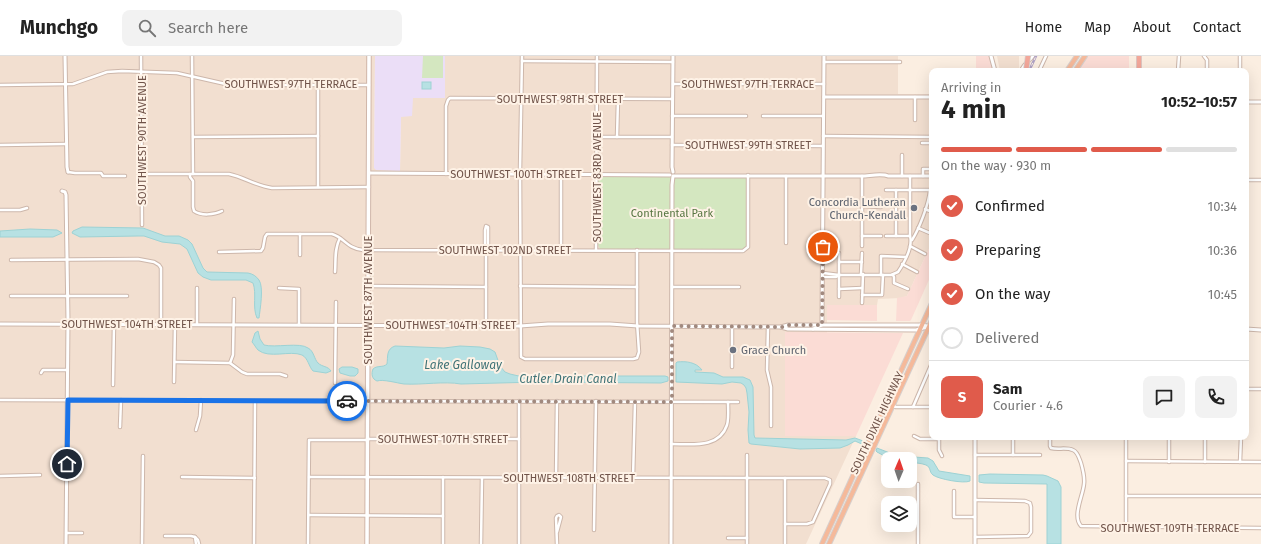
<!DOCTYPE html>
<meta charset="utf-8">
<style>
:root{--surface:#fff;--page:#f2f2f2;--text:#222;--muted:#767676;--line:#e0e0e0;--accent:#e05b4b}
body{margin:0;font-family:"Fira Sans",sans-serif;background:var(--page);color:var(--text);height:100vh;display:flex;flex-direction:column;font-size:15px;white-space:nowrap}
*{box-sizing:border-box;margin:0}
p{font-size:13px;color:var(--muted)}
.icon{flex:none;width:22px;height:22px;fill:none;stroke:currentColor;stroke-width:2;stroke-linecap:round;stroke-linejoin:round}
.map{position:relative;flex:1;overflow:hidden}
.sheet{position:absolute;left:929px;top:12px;width:320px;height:372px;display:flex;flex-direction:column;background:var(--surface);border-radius:8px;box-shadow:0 4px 16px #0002}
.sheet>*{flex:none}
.needle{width:26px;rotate:2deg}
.controls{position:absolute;left:881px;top:396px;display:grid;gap:8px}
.controls a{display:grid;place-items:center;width:36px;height:36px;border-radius:8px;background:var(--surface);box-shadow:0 4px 16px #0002;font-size:20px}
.pin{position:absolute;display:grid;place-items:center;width:34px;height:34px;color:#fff;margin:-17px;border:2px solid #fff;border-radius:50%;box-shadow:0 1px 4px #0007}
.courier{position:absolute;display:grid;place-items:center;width:40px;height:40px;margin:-20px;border:3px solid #1a73e8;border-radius:50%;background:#fff;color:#222;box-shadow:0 1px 5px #0007}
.head em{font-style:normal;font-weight:700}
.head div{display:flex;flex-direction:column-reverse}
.head{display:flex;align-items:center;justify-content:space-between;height:68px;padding:0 12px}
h1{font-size:26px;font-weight:700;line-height:30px}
.bar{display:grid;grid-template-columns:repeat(4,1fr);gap:6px 4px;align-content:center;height:48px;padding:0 12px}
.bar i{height:5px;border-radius:3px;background:var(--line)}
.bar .current{background:var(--accent)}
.bar p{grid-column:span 4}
.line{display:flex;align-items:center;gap:10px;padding:0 12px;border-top:1px solid var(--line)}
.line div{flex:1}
.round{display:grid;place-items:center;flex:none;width:42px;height:42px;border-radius:8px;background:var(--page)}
ol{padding:0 12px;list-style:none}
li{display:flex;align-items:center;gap:12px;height:44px}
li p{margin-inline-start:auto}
li .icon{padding:4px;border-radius:50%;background:var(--accent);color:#fff;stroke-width:4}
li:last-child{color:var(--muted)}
li i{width:22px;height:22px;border:2px solid var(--line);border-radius:50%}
header{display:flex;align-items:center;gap:24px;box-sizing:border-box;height:56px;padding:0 20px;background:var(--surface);border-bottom:1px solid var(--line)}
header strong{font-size:19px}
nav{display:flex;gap:22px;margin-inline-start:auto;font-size:14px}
.search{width:280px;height:36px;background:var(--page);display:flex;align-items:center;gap:10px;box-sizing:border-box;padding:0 14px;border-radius:8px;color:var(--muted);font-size:15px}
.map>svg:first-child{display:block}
</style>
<header>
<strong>Munchgo</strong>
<div class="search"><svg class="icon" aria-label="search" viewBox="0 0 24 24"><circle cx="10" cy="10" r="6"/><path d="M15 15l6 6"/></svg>Search here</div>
<nav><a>Home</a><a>Map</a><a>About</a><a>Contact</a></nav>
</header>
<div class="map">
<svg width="1261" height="488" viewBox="0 0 1261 488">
<rect width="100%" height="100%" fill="#fbeee1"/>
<!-- residential -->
<g fill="#f2dfd0" fill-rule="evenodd">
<path d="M0 0H375L374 112 400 114 401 61 413 42H445V0H898V38H932V186L907 240 901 242 878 243 877 249H827V277H785V380H856L806 488H0ZM601 120H677L742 194 604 193 598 122Z"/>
<path d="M997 0H1019V15H1000Z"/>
</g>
<!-- commercial -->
<g fill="#fbdcd5">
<path d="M976 0H989L993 15H976Z"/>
<path d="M1087 0H1129V15H1077Z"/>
<path d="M932 186V217L911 264 910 265H896L897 242 907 240Z"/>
<path d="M827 249H877V265L827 264Z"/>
<path d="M785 276 903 277 856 380H785Z"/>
</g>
<!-- education -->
<path fill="#ebdef7" d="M375 0H445V42H413L412 60 401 61 400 115 376 114 374 112Z"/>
<!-- green -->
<g fill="#d4e7c0">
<path d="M423 0H443V22H422Z"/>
<path d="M601 120 745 121 747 124 746 191 742 194 600 193 598 189V123Z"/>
</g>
<!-- water -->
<g fill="#b7e1e3" stroke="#9dd2d4">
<rect x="422" y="26" width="9" height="7"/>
<path d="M82 171 143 172 165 180H179L188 184 192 188 203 212 207 216 248 217C253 218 256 220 259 224 264 231 260 254 259 262H257C252 251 257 238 253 227L246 224H211L203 221 198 217 187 193 180 188 162 186 144 180H138L80 181 72 177 73 175Z"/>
<path d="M30 173 57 174 62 177 53 181H0V175Z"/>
<path d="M258 275 260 283 264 289C275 292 300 286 308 292 314 295 314 303 318 307 322 311 328 310 331 315L326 317 313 315C309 311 308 302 302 299 290 294 269 303 258 294 256 292 254 288 252 286L255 277Z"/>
<path d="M395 290 444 292 460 290 480 291 490 293 495 296 500 310 505 316 510 318 523 321 582 320H665L668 321V325L661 327 538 326 461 328C444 325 423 329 404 328 397 327 383 323 377 325 372 323 371 318 373 313 377 309 383 312 387 308 388 301 386 293 395 290Z"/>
<path d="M677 306C686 305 696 306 702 314H695V316L714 317 723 321H743L750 324 753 331 754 379 755 382 846 384 855 382 866 386 864 389 855 385 848 389 840 392 800 393 751 388 749 387 748 374 749 356 747 337 746 332 744 329 741 327 732 326 722 328 676 326V307Z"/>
<path d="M342 311H352L358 313V317L355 320H350L340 317 339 313Z"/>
<path d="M877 392 900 401H914L928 402 933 405 939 415 970 420V425C964 428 938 423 933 419 929 416 931 411 926 409 921 407 915 407 910 406V403H890L877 396 876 395Z"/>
<path d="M990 418 1043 419 1047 420 1058 425 1061 431V488H1047V428L984 427 979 426V419Z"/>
</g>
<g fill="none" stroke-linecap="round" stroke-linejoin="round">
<defs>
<g id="minor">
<path d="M141 0 142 169"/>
<path d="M192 0 193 118"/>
<path d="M522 0 520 115 521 301 525 303H633L637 302 639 296 637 266V194"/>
<path d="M1204 0 1207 4V15"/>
<path d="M522 5 673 6"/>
<path d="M824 6H900"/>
<path d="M1021 15C1023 8 1029 6 1033 0"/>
<path d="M1039 15 1046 0"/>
<path d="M1178 15 1179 0"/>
<path d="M1240 15V0"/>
<path d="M673 28H824"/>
<path d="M0 29 73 28 107 16 122 15 177 17 230 29H369"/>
<path d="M672 60H746"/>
<path d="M763 60H823"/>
<path d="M915 64V41"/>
<path d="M823 80 932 81"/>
<path d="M193 81 318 80"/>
<path d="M597 81H672"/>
<path d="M617 81 618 43"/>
<path d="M922 87H932"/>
<path d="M0 89 66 88"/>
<path d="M672 89 823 90"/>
<path d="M68 116 75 117H101L103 120H125"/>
<path d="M142 118H229C244 121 256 130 272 132L369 131"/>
<path d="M190 118V121L193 125V151L194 155C201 160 214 159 222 155"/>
<path d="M446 118V50L448 44 450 42 672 43"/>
<path d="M902 120V99"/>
<path d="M923 120V113H932"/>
<path d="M1246 124H1261"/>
<path d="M318 131V29"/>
<path d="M886 134H932"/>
<path d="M862 150 881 151"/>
<path d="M925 153 932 156"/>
<path d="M0 154H20L27 152"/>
<path d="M918 172 932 178"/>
<path d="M862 180H881"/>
<path d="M886 180H910"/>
<path d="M896 180V134"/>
<path d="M912 184C919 173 929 148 930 134"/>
<path d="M786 187V120"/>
<path d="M862 190V120"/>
<path d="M910 190 925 198"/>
<path d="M485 194V174L486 170 488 171V194"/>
<path d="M561 194V119"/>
<path d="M596 194 597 0"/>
<path d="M219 196 261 195 263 192 265 181 267 178H332C345 182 346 192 363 194L743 195 748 191V119"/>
<path d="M300 199V178"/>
<path d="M11 204 138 203 154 206 159 209 161 212V268"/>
<path d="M839 206H862"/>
<path d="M902 208 917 216"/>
<path d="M335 216C336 205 334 193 340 182"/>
<path d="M823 217 839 219H891L898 216C904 207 913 191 910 180V120"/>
<path d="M861 218 862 197"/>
<path d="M881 219V200L906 201"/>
<path d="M893 219 894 221V227L908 233"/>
<path d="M823 221H836L839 219"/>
<path d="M368 230 486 231"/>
<path d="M520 230 637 231"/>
<path d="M672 231H739"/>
<path d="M279 232 299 233V269"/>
<path d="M839 233 862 232"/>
<path d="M862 239H882L883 219"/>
<path d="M11 240H127"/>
<path d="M839 241V197"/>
<path d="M862 247 863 218"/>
<path d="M197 268V232"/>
<path d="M486 270V194"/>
<path d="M768 271 767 314 771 331V370"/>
<path d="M175 306 230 307 242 316 247 318H280L286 320"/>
<path d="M230 307 233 299 234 243"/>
<path d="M732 311V271"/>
<path d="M41 317 43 314H67"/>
<path d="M174 326 175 269"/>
<path d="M335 327 336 246"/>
<path d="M113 329 114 268"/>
<path d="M1246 333H1261"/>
<path d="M0 344 738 346"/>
<path d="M519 345V488"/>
<path d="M886 348 896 351H932"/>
<path d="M913 351 932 307"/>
<path d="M120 371 121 344"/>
<path d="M196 374 200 360 201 344"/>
<path d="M914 380 920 383H939"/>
<path d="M939 381V394L942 400"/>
<path d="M1050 381V390L1051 392C1058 394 1066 391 1073 394 1078 396 1079 402 1081 407 1083 414 1085 421 1084 428 1083 440 1072 460 1081 470L1261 472"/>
<path d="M368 383H519"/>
<path d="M671 388C691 388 719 393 727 369 729 362 728 353 728 346"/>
<path d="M975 399H1040"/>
<path d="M1013 399V381"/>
<path d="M1126 405 1261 406"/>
<path d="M1169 406V381"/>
<path d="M1205 406V381"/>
<path d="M1240 406 1241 381"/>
<path d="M0 420 40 419"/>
<path d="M182 421 255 422"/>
<path d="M309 421 825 422 830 424V428L813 466 807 468H785"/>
<path d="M443 421V488"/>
<path d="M556 422 557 345"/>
<path d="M633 422 635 346"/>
<path d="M954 435V461H975"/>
<path d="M1126 440H1261"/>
<path d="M975 444 1025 445 1030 447 1031 451V476L1028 480 975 481"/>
<path d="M309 459 443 460"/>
<path d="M1126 471V381"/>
<path d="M594 474 596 345"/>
<path d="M67 477H82"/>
<path d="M165 480H191L195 481"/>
<path d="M195 481 198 484 199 488"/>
<path d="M195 481 196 488"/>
<path d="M728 482H747"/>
<path d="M142 488 143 400"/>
<path d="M254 488 255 345"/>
<path d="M308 488 309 384H368"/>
<path d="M481 488 482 422"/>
<path d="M557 488 556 462 557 460 559 459 561 461 557 476"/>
<path d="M747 488V399"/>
<path d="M785 488V422"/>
<path d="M918 488V428"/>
</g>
<g id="tertiary">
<path d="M65 0 67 111 68 116"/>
<path d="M673 0 672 111 673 116"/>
<path d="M991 0 995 15"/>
<path d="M824 41H932"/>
<path d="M1246 46H1261"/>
<path d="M369 117 670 119"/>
<path d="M674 120H862C869 120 882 117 888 120H930L932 119"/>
<path d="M62 135 65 136 66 139 68 264 66 488"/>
<path d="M0 268 520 270 548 268H610L638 270 781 271 788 269H922L932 271"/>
<path d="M781 271 788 273 916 274 927 271"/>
<path d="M813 273 822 269V265L824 0"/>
<path d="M1246 273 1261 274"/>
<path d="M671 488 672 129 673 120"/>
<path d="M975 488V381"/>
</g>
<path id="secondary" d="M367 488 369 0"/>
<g id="trunk">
<path d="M1067 15 1077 0"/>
<path d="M1075 15 1085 0"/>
<path d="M822 488 932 247"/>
<path d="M829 488 932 264"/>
</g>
<path id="motorway" d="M1139 15V0"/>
</defs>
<!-- minor casing -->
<use href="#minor" stroke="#cdb7ab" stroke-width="4.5"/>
<!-- tertiary casing -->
<use href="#tertiary" stroke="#cdb7ab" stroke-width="5"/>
<!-- secondary casing -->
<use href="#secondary" stroke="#d0b6a9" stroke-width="5.5"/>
<!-- trunk casing -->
<use href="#trunk" stroke="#d7cfcc" stroke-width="6"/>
<!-- motorway casing -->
<use href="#motorway" stroke="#d7cfcc" stroke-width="6"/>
<!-- minor -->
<use href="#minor" stroke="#fff" stroke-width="2.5"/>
<!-- tertiary -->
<use href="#tertiary" stroke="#fff" stroke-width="3"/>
<!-- secondary -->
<use href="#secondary" stroke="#fff" stroke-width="3.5"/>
<!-- trunk -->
<use href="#trunk" stroke="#f5b99a" stroke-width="4"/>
<!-- motorway -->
<use href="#motorway" stroke="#f3a79a" stroke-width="4.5"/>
<defs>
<path id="rail" d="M1029 15 1036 0"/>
</defs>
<!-- rail casing -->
<use href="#rail" stroke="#afa1c3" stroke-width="2.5"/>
<!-- rail -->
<use href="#rail" stroke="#fef2e6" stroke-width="1" stroke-dasharray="3" stroke-linecap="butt"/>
<defs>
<path id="motorway-bridge" d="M1026 15 1028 0"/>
</defs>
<!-- motorway-bridge casing -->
<use href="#motorway-bridge" stroke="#d7cfcc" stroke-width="6" stroke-linecap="butt"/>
<!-- motorway-bridge -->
<use href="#motorway-bridge" stroke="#f3a79a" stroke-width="4.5"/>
</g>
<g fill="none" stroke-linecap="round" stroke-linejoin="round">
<!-- done -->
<path stroke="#a1897e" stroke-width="4" stroke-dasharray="0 7.2" d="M347 345 672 346V270L782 271 788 269H822L823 191"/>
<!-- route -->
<path stroke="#1a73e8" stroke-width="5" d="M67 408 68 344 347 345"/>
</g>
<!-- markers -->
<g fill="#6b7280" stroke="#fef2e6" stroke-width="1.5">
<circle cx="914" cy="152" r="4"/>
<circle cx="733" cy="294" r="4"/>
</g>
<g text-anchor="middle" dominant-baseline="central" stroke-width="4" stroke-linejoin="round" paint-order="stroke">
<!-- street labels -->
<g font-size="11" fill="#705349" stroke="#fef2e6">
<text x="291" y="28">SOUTHWEST 97TH TERRACE</text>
<text x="748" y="28">SOUTHWEST 97TH TERRACE</text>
<text x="560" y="43">SOUTHWEST 98TH STREET</text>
<text transform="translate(142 84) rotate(-90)">SOUTHWEST 90TH AVENUE</text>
<text x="748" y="89">SOUTHWEST 99TH STREET</text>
<text x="516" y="118">SOUTHWEST 100TH STREET</text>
<text transform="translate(597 121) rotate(-90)">SOUTHWEST 83RD AVENUE</text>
<text x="505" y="194">SOUTHWEST 102ND STREET</text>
<text transform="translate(368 244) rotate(-90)">SOUTHWEST 87TH AVENUE</text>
<text x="127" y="268">SOUTHWEST 104TH STREET</text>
<text x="451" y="269">SOUTHWEST 104TH STREET</text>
<text transform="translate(877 367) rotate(-65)">SOUTH DIXIE HIGHWAY</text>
<text x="443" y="383">SOUTHWEST 107TH STREET</text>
<text x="569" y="422">SOUTHWEST 108TH STREET</text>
<text x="1170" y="472">SOUTHWEST 109TH TERRACE</text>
</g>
<!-- worship labels -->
<g font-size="11" fill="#5b616d" stroke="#fef2e6" text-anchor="end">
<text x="906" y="146">Concordia Lutheran<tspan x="906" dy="13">Church-Kendall</tspan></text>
<text x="741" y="294" text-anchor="start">Grace Church</text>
</g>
<!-- park labels -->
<g font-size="11" fill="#577642" stroke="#fef2e6">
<text x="672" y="157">Continental Park</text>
</g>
<!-- water labels -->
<g font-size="12" font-style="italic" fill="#3e7276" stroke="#fef2e6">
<text x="463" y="309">Lake Galloway</text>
<text x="568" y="323">Cutler Drain Canal</text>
</g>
</g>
</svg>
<div class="controls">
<a><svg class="needle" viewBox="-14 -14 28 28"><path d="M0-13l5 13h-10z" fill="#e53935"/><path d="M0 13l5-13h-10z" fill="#767676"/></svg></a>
<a><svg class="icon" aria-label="layers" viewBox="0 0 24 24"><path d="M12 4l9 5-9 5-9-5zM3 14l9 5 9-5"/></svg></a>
</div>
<div class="pin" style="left:823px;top:191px;background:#ea580c"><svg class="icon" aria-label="bag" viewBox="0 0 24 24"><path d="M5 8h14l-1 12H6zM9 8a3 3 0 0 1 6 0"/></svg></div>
<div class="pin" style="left:67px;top:408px;background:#1f2937"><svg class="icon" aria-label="home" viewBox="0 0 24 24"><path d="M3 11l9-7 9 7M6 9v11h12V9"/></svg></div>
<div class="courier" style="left:347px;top:345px"><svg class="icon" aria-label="car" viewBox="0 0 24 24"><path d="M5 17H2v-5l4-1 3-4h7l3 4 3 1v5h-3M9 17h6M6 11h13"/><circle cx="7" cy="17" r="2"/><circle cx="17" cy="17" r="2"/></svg></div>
<section class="sheet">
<div class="head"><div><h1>4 min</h1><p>Arriving in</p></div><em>10:52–10:57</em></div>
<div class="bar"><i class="current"></i><i class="current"></i><i class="current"></i><i></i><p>On the way · 930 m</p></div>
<ol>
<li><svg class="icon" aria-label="check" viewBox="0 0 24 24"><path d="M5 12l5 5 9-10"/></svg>Confirmed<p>10:34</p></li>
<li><svg class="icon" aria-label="check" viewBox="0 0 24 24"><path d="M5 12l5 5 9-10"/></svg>Preparing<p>10:36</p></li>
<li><svg class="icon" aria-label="check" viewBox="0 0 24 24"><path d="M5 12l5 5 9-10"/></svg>On the way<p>10:45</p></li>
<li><i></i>Delivered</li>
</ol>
<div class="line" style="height:72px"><b class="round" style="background:var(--accent);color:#fff">S</b><div><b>Sam</b><p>Courier · 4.6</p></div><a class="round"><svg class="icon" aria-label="chat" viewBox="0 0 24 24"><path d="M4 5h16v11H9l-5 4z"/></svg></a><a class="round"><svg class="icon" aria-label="phone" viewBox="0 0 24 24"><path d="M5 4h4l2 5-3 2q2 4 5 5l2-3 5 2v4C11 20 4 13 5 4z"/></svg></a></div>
</section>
</div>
